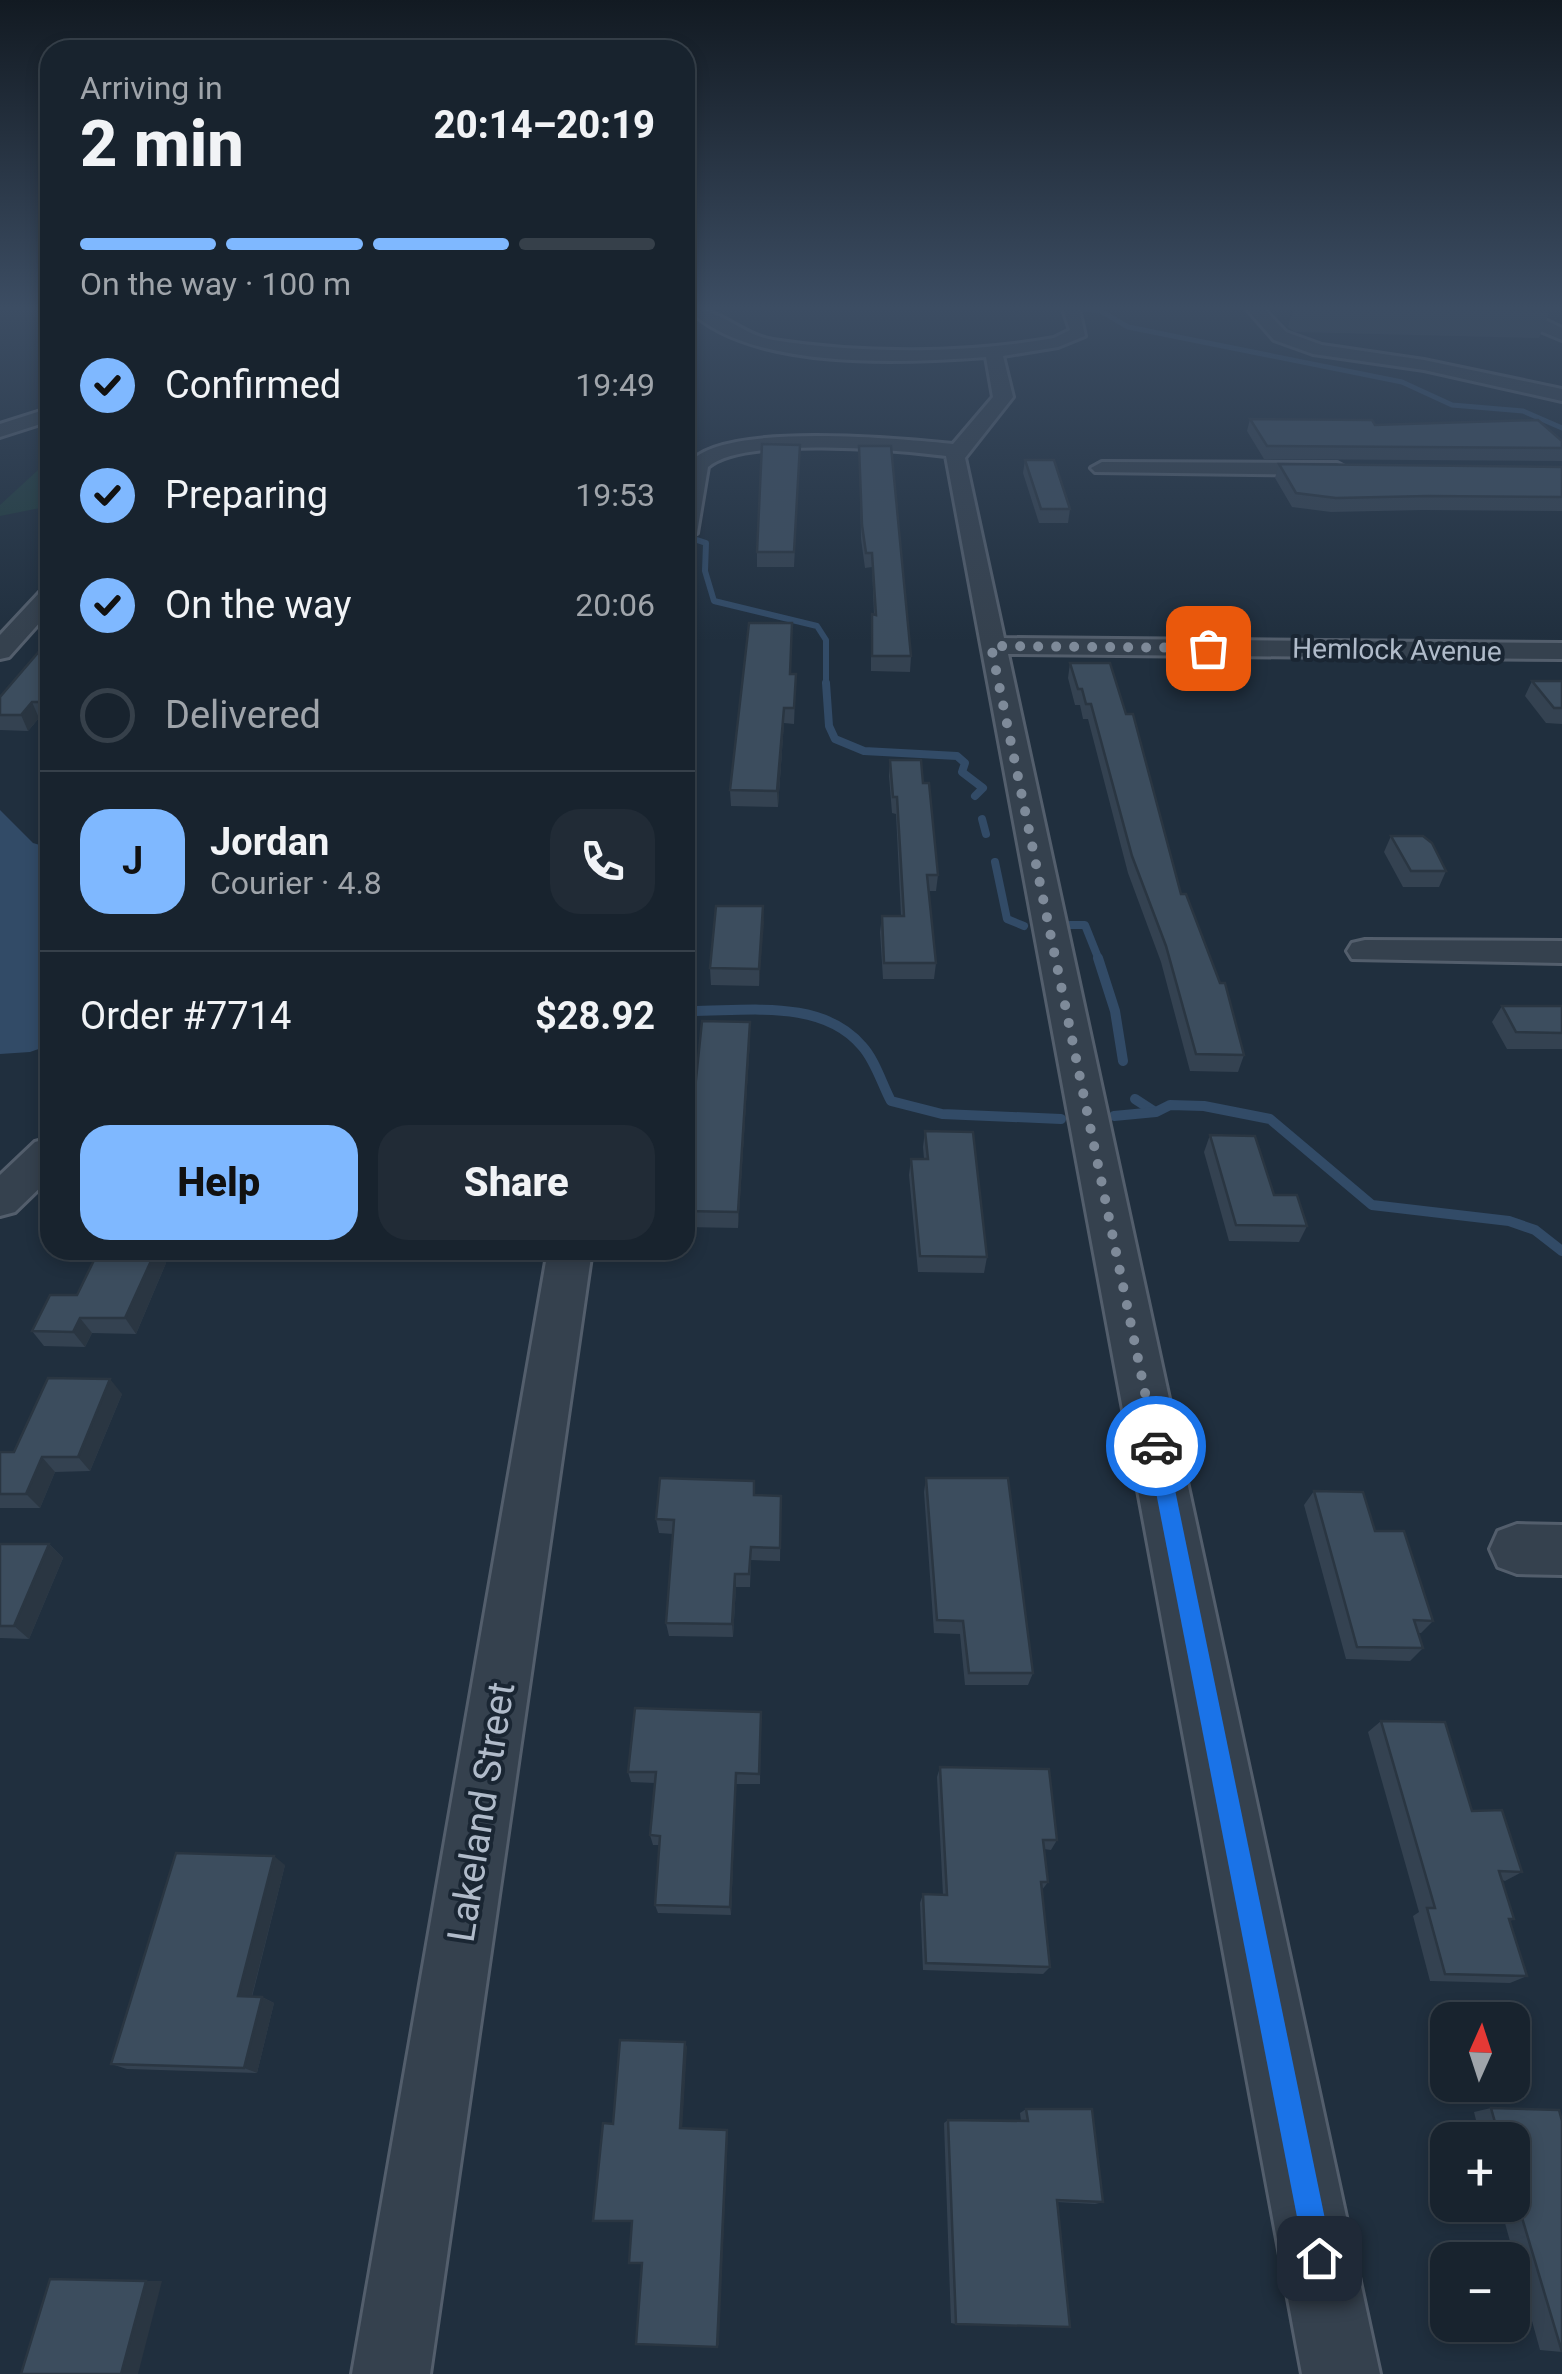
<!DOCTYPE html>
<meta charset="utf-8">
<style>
:root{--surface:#18232e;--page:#212b36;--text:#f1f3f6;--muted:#9fa4aa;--line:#36404a;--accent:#7fb8ff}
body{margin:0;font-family:Roboto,sans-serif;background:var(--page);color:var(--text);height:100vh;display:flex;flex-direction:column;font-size:38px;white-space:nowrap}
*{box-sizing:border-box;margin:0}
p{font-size:32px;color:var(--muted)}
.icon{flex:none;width:55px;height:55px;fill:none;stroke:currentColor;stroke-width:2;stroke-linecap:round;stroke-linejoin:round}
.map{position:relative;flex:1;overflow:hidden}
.details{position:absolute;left:40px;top:40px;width:655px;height:1220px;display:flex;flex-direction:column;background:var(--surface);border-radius:30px;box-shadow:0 5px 15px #0003,0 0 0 2px var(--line)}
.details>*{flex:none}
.needle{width:65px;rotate:3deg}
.fabs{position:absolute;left:1430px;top:2002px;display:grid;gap:20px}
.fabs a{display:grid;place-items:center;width:100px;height:100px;border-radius:20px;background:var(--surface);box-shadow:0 5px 15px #0003,0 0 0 2px var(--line);font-size:50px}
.pin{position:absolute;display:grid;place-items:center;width:85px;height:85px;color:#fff;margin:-42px;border-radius:20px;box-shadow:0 5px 15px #0006}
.courier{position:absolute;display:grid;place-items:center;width:100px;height:100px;margin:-50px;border:8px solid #1a73e8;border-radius:50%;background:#fff;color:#222;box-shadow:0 2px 12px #0007}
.overview em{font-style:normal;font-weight:800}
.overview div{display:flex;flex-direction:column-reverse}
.overview{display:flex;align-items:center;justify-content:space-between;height:170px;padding:0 40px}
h1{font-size:65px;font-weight:800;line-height:75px}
.bar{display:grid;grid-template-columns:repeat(4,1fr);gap:15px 10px;align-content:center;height:120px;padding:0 40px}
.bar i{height:12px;border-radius:8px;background:var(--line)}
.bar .selected{background:var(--accent)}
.bar p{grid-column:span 4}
.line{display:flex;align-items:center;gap:25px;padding:0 40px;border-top:2px solid var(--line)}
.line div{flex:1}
.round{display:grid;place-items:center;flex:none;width:105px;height:105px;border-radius:30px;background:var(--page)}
ol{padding:0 40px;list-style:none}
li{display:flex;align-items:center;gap:30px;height:110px}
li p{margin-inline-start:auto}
li .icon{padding:10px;border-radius:50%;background:var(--accent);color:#111;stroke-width:4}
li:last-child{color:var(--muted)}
li i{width:55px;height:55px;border:5px solid var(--line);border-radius:50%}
.action{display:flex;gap:20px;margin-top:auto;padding:20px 40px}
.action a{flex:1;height:115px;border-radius:30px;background:var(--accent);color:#111;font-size:40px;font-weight:800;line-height:115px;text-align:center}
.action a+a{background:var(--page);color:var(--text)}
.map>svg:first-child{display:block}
</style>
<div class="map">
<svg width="1562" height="2374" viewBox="0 0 1562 2374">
<rect width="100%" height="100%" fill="#202f3e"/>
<!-- green -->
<path fill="#223d3f" d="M50 459V506L0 516V505Z"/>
<!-- water -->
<path fill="#324b67" d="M0 810 33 843 50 848V1045L30 1052 0 1054Z"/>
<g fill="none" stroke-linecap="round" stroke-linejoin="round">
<!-- stream-far3 -->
<path stroke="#324b67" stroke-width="5" d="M1081 309 1101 311 1128 327 1402 382 1452 405 1523 411 1562 428"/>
<!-- stream-far2 -->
<path stroke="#324b67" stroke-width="6" d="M697 540 706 543 705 571 714 601 817 626 826 640V686"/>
<!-- stream-far1 -->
<g stroke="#324b67" stroke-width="8">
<path d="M826 683 829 726 835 739 864 751 957 756 965 763 962 772 983 788 975 796"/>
<path d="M982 819 986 834"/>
<path d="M995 862 1007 919 1024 926"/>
<path d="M1070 925H1085L1099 960"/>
</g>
<!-- stream -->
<g stroke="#324b67" stroke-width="10">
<path d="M1098 958 1115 1011 1123 1061"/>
<path d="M685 1011C743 1012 821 997 862 1046 875 1060 882 1084 891 1101L942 1114 1061 1119"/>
<path d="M1135 1099 1155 1112"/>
<path d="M1114 1116 1156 1112 1170 1105 1204 1106 1270 1119 1372 1205 1509 1221 1535 1230 1562 1251"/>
</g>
<defs>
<g id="minor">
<path d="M688 309C719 307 742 335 773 340 863 354 964 354 1054 338L1070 330 1063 309H1079L1085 336 1058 347 1003 356 1013 397 965 458 1004 638 1562 643V659L1008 654 1380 2374H1302L946 456C897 450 743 436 708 467L697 533 685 540C685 519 678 481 689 464 718 421 904 439 953 444L993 397 986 357C903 363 750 371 688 309Z"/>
<path d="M1247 309H1264L1286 332 1322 345 1424 360 1562 389V401L1424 370 1313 354 1274 340Z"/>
<path d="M1518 309H1534L1543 319 1562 328V340L1531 327Z"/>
<path d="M50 408V421L0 437V424Z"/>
<path d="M1102 462 1337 463 1348 469 1337 475 1095 472 1091 468Z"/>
<path d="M50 589V611L9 657 0 659V635L41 591Z"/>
<path d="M1365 940 1562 941V963L1352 959 1347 951 1352 943Z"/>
<path d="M50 1138V1178L15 1212 0 1216V1175L35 1142Z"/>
<path d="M548 1250H592L430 2374H352Z"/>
<path d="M1517 1524 1562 1525V1575L1517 1574 1498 1567 1490 1549 1498 1531Z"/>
</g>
</defs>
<!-- minor casing -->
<use href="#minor" stroke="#535e6c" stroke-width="6"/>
<!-- minor -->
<use href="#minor" fill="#35414e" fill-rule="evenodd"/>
</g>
<!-- wall -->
<g fill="#344251">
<path d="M1293 309H1547L1550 311 1539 338 1295 332 1288 327Z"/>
<path d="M1250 419 1375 425 1562 441V461L1264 459 1247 431Z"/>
<path d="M800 445 794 567H757V552Z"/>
<path d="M859 446 911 656 910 672 871 671V629L872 614H874L872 567 865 568 861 539Z"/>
<path d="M1025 460 1070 509 1068 523H1039L1023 473Z"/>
<path d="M1279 464 1562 467V511L1423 510 1331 512 1292 507 1275 478Z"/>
<path d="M792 638 790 674H796L794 724 784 723 778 807 731 806 730 790Z"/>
<path d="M50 648V718H39L28 731 0 730V697Z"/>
<path d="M1070 663H1110L1181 894 1244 1055 1238 1072 1190 1071 1161 962 1128 873 1088 719H1083L1080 705H1075L1068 678Z"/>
<path d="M1532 681H1562V724L1546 723 1525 696Z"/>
<path d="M890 760 923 783 938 875 936 891H929L936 963 934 979H883L880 932 882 916H901L896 814 892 813 889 776Z"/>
<path d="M1391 836 1446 871 1439 887H1403L1384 852Z"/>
<path d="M763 906 759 986 711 985 710 968Z"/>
<path d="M1502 1006H1562V1049H1507L1492 1022Z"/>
<path d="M750 1039 738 1228 685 1227V1185Z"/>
<path d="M925 1131 987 1257 984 1273 918 1272 909 1175 911 1159H924L923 1147Z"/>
<path d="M1210 1135 1307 1226 1299 1242 1229 1241 1204 1152Z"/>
<path d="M159 1251 166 1263 136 1334 92 1333 85 1347 44 1346 32 1331 77 1295Z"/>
<path d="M122 1394 90 1471 55 1472 40 1508H0V1452H14Z"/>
<path d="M926 1478 1033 1673 1028 1685H965L960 1634 934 1633 924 1492Z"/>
<path d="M1314 1491 1375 1531 1433 1621 1421 1633H1418L1423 1648 1410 1661 1346 1659 1304 1505Z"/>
<path d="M754 1495 781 1496 780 1561 751 1560 750 1587H736L733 1637 669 1636 666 1623 673 1534 659 1533 656 1519Z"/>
<path d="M0 1544H49L63 1558 29 1639 0 1638Z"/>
<path d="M761 1712 760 1784H736L731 1915 658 1913 655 1905 659 1845H653L650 1835 655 1783 631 1782 628 1772Z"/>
<path d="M1381 1721 1472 1811 1522 1872 1505 1881 1502 1880 1514 1919 1510 1921 1527 1976 1510 1983 1430 1981 1413 1916 1419 1912 1368 1732Z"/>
<path d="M940 1767 1057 1840 1051 1850 1044 1849 1048 1882 1042 1890 1050 1967 1043 1974 923 1970 920 1903 923 1894 943 1895 937 1777Z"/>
<path d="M285 1865 252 1997H262L274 2003 257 2073 127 2069 111 2064Z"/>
<path d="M1491 2108 1559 2110 1562 2121V2352L1540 2350 1500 2205H1512V2140H1481L1474 2112Z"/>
<path d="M1026 2109 1103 2202 1095 2204 1057 2202 956 2324 951 2323 944 2123 948 2120 1021 2121 1020 2113Z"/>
</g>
<!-- shaded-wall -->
<g fill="#2a3642">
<path d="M32 702 39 718 28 731 21 715Z"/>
<path d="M784 708V723L778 807 777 791Z"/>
<path d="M763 906 764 923 759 986V969Z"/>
<path d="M750 1022V1039L738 1228V1212Z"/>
<path d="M146 1250H160L166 1263 136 1334 125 1318Z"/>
<path d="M80 1318 92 1333 85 1347 73 1332Z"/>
<path d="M110 1379 122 1394 90 1471 78 1457Z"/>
<path d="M42 1457 55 1472 40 1508 26 1494Z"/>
<path d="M49 1544 63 1558 29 1639 14 1626Z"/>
<path d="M735 1574 736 1587 733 1637 732 1624Z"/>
<path d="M736 1773V1784L731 1915 730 1907Z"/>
<path d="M274 1856 285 1865 250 2003 238 1996Z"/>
<path d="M262 1997 274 2003 257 2073 244 2068Z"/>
<path d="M685 2042 687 2047 682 2131 680 2128Z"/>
<path d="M727 2130 728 2133 719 2345 717 2347Z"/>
<path d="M146 2281H162L138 2374H121Z"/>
</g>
<!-- building -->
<g fill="#3c4d5e" stroke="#2a3642" stroke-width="2.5">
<path d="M1464 309H1547L1550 311Z"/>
<path d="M1250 419 1372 420 1375 425 1538 420 1562 441V448L1267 446Z"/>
<path d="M762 444 800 445 794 552H757Z"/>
<path d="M859 446H891L911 656H872V614L876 615 872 553H866L862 525Z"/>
<path d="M1025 460H1054L1070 509H1041Z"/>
<path d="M1279 464 1562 467V497L1428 496 1336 498 1296 493Z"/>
<path d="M749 623H792L790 674H796L794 708H784L777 791 730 790Z"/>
<path d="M42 648H50V702H32L21 715H0V697Z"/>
<path d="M1070 663H1110L1126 714H1133L1181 894H1186L1220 983H1225L1244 1055 1196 1054 1166 946 1132 856 1091 704H1086L1082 689H1078Z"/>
<path d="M1532 681H1562V708H1554Z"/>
<path d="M890 760H921L923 783H929L938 875H927L936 963H884L882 916H904L897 797H893Z"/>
<path d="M1391 836H1423L1432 843 1446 871H1411Z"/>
<path d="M716 906H763L759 969 710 968Z"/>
<path d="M1502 1006H1562V1033L1516 1032Z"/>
<path d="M702 1021 750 1022 738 1212 685 1211V1185Z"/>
<path d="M925 1131 973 1132 987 1257 920 1256 911 1159H928Z"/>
<path d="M1210 1135 1255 1136 1274 1195H1297L1307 1226 1236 1225Z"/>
<path d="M99 1250H156L125 1318H80L73 1332 32 1331 50 1295H77Z"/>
<path d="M48 1378 110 1379 78 1457H42L26 1494H0V1452H14Z"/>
<path d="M660 1478 754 1481V1495L781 1496 780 1548 751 1547 749 1574H735L732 1624 666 1623 674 1520 656 1519Z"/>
<path d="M926 1478H1008L1033 1673H969L963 1621 937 1620Z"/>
<path d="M1314 1491 1363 1492 1375 1531H1404L1433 1621 1414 1620 1423 1648 1357 1647Z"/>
<path d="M0 1544H49L14 1626H0Z"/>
<path d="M635 1708 761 1712 759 1774 736 1773 730 1907 655 1905 660 1836 650 1835 656 1772H628Z"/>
<path d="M1381 1721 1445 1722 1472 1811 1502 1810 1522 1872 1499 1871 1514 1919H1509L1527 1976 1445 1974 1427 1908H1435Z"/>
<path d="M940 1767 1049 1769 1057 1840H1043L1048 1882H1041L1050 1967 926 1963 923 1894 947 1895Z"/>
<path d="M176 1853 274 1856 238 1996 262 1997 244 2068 111 2064Z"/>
<path d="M620 2040 685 2042 680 2128 727 2130 717 2347 636 2344 642 2263H629L632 2221H593L603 2123 613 2124Z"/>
<path d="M1491 2108 1559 2110 1562 2121V2352L1512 2184V2140H1500Z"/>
<path d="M1026 2109H1092L1103 2202 1057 2200 1070 2327 956 2324 948 2120 1028 2121Z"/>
<path d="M50 2279 146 2281 121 2374H21Z"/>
</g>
<!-- sky -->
<linearGradient id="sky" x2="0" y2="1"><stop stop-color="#121a22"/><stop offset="0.48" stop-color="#3c4d63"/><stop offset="1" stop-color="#3c4d63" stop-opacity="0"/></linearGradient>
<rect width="1562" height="641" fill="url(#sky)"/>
<!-- route -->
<path fill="#1a73e8" d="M1156 1438 1166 1446 1333 2258 1329 2268 1319 2272 1309 2268 1305 2258 1147 1446Z"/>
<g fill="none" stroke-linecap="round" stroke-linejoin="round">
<!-- done -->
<path stroke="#7e8a99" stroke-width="10" stroke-dasharray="0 18" d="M1156 1446 991 646 1208 648"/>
</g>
<g text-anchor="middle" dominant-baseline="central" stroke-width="8" stroke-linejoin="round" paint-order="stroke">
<!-- far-street labels -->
<g font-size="28" fill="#b0bbca" stroke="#1a2633">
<text transform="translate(1397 650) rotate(1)">Hemlock Avenue</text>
</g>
<!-- near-street labels -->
<g font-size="38" fill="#b0bbca" stroke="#1a2633">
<text transform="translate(481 1812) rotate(-81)">Lakeland Street</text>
</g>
</g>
</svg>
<div class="fabs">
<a><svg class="needle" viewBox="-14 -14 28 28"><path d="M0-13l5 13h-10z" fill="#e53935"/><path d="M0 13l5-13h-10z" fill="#9fa4aa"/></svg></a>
<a>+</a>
<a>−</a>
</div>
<div class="pin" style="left:1208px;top:648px;background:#ea580c"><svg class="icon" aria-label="bag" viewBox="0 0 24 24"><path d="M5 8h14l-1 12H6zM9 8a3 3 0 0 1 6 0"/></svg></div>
<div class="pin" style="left:1319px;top:2258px;background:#1f2937"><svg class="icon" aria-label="home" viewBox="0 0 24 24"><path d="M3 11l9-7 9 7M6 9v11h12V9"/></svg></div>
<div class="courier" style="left:1156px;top:1446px"><svg class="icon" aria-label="car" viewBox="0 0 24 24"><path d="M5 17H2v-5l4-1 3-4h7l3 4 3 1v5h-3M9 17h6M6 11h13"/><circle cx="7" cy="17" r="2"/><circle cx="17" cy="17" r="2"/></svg></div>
<section class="details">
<div class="overview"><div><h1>2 min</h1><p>Arriving in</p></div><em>20:14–20:19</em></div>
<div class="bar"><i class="selected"></i><i class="selected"></i><i class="selected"></i><i></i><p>On the way · 100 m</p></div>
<ol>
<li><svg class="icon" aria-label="check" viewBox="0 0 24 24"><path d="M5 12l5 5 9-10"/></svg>Confirmed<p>19:49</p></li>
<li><svg class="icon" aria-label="check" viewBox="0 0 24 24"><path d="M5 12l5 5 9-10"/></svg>Preparing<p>19:53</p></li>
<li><svg class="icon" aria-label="check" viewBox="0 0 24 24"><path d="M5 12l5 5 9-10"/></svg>On the way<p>20:06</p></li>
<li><i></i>Delivered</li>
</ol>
<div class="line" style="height:180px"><b class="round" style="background:var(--accent);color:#111">J</b><div><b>Jordan</b><p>Courier · 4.8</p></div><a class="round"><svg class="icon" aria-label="phone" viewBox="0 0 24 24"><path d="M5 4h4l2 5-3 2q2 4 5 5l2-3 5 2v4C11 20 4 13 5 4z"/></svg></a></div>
<div class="line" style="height:130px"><div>Order #7714</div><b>$28.92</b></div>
<div class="action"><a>Help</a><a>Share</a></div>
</section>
</div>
